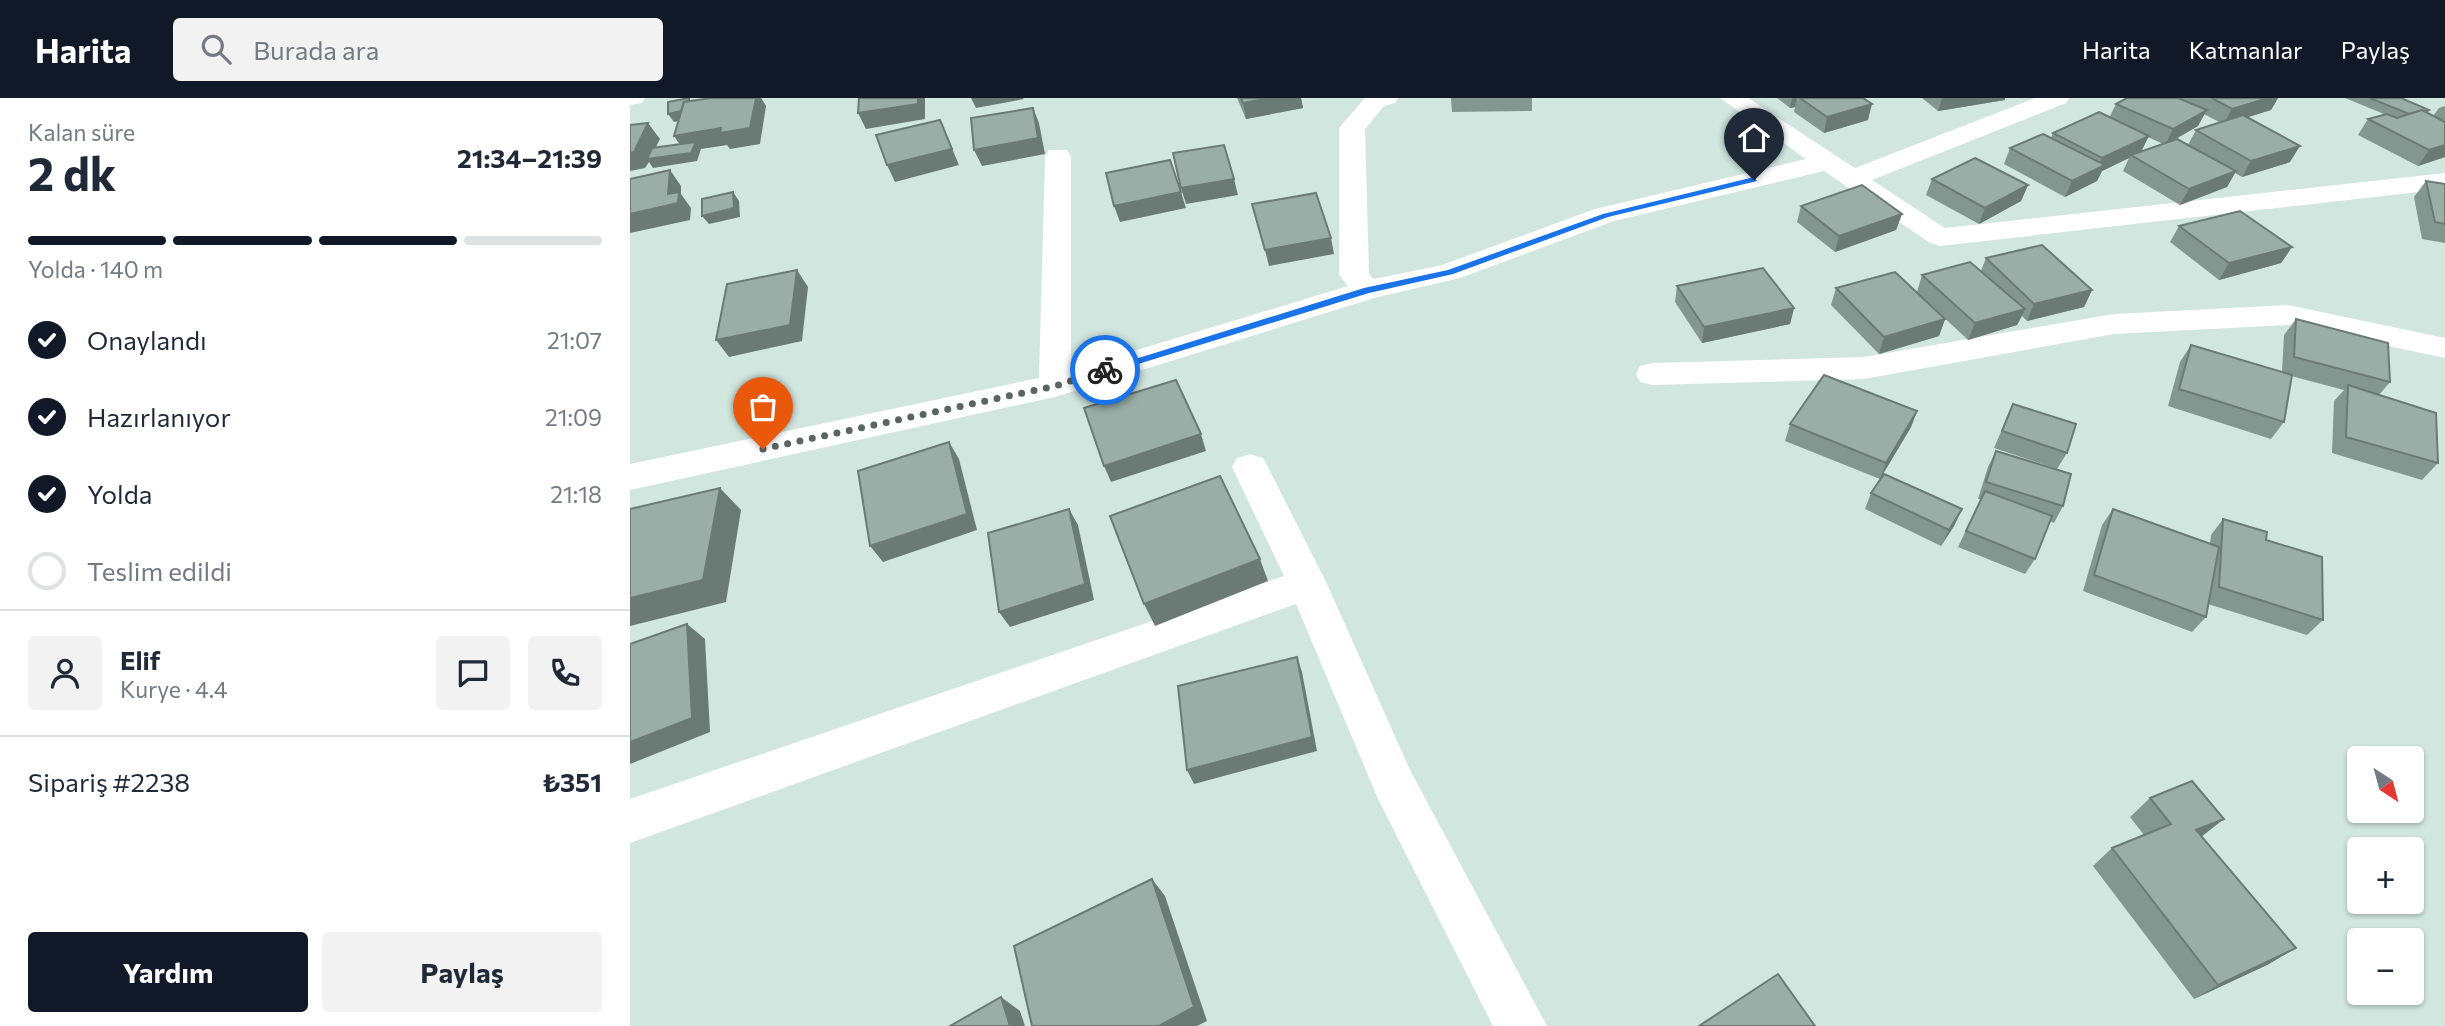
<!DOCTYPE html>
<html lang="tr">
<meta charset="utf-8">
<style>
:root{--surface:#fff;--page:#f2f2f3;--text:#1f2937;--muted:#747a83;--line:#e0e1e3;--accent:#111827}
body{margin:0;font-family:Commissioner,sans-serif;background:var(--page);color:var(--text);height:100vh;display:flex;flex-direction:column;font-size:26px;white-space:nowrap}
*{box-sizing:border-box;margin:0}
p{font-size:23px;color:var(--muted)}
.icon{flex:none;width:38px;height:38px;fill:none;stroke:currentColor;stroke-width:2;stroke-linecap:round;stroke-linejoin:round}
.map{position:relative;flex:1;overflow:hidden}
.details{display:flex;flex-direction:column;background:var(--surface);width:630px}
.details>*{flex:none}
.needle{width:46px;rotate:144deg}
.tools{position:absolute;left:1717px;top:648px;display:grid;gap:14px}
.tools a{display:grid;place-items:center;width:77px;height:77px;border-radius:7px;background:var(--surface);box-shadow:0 2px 5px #0004;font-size:35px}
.pin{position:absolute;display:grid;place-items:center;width:60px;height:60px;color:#fff;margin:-72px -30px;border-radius:50% 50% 50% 0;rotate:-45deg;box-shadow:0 0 7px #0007}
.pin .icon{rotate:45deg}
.courier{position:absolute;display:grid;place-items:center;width:70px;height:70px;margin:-35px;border:5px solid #1a73e8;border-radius:50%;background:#fff;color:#222;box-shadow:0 2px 9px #0007}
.overview em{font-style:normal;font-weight:700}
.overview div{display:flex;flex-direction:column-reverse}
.overview{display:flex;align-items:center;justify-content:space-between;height:119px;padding:0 28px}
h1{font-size:46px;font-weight:700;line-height:52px}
.bar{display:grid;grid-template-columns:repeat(4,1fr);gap:10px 7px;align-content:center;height:84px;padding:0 28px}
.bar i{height:9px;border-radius:5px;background:var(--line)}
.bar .current{background:var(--accent)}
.bar p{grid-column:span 4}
.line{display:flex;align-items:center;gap:18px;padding:0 28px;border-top:2px solid var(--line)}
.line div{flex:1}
.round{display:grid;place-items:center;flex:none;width:74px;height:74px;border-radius:7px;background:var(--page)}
ol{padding:0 28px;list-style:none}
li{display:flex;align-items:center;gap:21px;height:77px}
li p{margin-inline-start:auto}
li .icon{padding:7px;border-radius:50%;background:var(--accent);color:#fff;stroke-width:4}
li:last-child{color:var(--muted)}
li i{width:38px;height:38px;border:4px solid var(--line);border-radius:50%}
.cta{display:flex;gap:14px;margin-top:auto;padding:14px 28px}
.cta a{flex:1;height:80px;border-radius:7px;background:var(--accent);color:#fff;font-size:28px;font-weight:700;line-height:80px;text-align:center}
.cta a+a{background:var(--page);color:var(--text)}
header{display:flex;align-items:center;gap:42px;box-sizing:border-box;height:98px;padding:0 35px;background:var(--accent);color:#fff}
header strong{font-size:33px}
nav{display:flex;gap:38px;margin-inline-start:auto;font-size:24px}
.search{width:490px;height:63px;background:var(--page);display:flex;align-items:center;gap:18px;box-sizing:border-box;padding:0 24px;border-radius:7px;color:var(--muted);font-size:26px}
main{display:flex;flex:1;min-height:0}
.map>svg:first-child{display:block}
</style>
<header>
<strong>Harita</strong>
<div class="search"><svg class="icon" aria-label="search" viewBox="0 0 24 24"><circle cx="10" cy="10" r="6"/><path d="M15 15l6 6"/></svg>Burada ara</div>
<nav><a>Harita</a><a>Katmanlar</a><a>Paylaş</a></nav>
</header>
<main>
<section class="details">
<div class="overview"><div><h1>2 dk</h1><p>Kalan süre</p></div><em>21:34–21:39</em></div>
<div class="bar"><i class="current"></i><i class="current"></i><i class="current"></i><i></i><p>Yolda · 140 m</p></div>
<ol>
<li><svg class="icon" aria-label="check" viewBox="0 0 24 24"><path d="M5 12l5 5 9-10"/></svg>Onaylandı<p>21:07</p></li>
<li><svg class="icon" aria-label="check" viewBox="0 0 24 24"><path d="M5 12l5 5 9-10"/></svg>Hazırlanıyor<p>21:09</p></li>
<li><svg class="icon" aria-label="check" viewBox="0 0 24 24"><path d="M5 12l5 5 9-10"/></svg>Yolda<p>21:18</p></li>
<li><i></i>Teslim edildi</li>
</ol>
<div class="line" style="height:126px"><a class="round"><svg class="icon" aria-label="person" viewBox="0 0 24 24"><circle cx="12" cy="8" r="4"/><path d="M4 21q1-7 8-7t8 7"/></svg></a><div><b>Elif</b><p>Kurye · 4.4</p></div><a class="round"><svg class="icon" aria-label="chat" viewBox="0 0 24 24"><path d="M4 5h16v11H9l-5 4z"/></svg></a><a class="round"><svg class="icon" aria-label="phone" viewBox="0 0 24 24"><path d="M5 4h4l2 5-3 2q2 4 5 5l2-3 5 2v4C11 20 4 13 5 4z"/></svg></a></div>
<div class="line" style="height:91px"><div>Sipariş #2238</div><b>₺351</b></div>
<div class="cta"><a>Yardım</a><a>Paylaş</a></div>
</section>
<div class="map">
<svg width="1815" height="928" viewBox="0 0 1815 928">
<rect width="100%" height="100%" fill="#d1e6df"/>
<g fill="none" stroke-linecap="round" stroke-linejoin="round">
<!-- minor -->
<g fill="#fff" fill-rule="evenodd">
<path d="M0 0H15L12 5 0 7Z"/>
<path d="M735 0H768L765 5 754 8 735 31 739 176 744 181 812 167 965 111 1176 61 1090 0H1118L1225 70 1405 0H1439L1436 5 1242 82 1315 130 1815 75V91L1310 148 1300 145 1194 73 984 123 830 180 744 200 425 299 0 392V366L409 280 415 58 419 52H437L441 58V272L718 188 709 177V30Z"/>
<path d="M1658 207 1815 240V260L1658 227 1484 236 1234 281 1022 287 1010 284 1006 276 1010 268 1022 265 1234 259 1484 216Z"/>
<path d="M620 356 633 360 638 369 697 486 780 672 917 928H863L748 701 666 506 0 745V701L654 478 602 369 607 360Z"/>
</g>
</g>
<!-- wall -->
<g fill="#849690" fill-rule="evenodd">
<path d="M607 0H671L673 10 616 21Z"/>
<path d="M821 0H902V13L822 14Z"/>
<path d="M1147 0H1233L1238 22 1194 35 1164 14 1165 9 1160 10Z"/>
<path d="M1292 0H1375V2L1308 13Z"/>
<path d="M1550 0H1648L1641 12 1617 19 1660 64 1612 79 1605 75 1597 89 1550 107 1493 73 1499 60 1472 73 1467 83 1435 99 1374 66 1380 50 1421 40 1423 35 1479 20 1486 6ZM1574 16 1589 24 1566 32 1558 47 1544 42 1568 28ZM1518 39 1533 46 1511 53Z"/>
<path d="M1715 0H1771L1799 12 1797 15 1803 18 1809 10 1815 8V59L1788 68 1728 37 1738 21 1754 16Z"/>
<path d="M1302 81 1398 87 1391 103 1349 126 1296 97Z"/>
<path d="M1796 83 1815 86V145L1792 141 1784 99Z"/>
<path d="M1171 108 1272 116 1266 132 1205 154 1167 124Z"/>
<path d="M1549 128 1662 149 1651 165 1589 182 1540 144Z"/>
<path d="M1356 160 1462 192 1454 209 1397 223 1392 218 1387 227 1338 242 1287 194 1292 177 1351 173Z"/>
<path d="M1047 188 1164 210 1160 226 1072 245 1045 204Z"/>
<path d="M1206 190 1315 221 1309 238 1249 256 1201 207Z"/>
<path d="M1666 221 1760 284 1749 297 1808 365 1792 382 1702 355 1704 303 1714 292 1661 278 1654 324 1641 341 1538 308 1550 264 1561 247 1652 274 1654 237Z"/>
<path d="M1383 306 1437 355 1427 371 1364 350Z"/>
<path d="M1287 313 1281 329 1250 381 1155 343 1160 326Z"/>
<path d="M1366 353 1433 408 1424 425 1420 423 1405 461 1395 476 1328 449 1351 401H1348L1358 369Z"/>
<path d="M1241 395 1332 411 1324 428 1311 448 1235 411Z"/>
<path d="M1483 411 1580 446 1581 437 1593 421 1636 442 1693 522 1677 537 1578 506 1576 519 1562 534 1453 493 1472 427Z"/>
<path d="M1520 700 1572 739 1639 866 1564 901 1463 768 1482 750 1514 737 1500 719Z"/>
</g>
<!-- shaded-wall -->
<g fill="#6c7a75">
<path d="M59 0 64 8 65 20 44 24 38 16Z"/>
<path d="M126 0H131L136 8 130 46 100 51 97 47 71 51 67 63 23 70 19 64 15 70 0 73V55L18 25 30 41 20 61 55 54 44 38Z"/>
<path d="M288 0H295V21L236 31 228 15Z"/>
<path d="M341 0H393L394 1 346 10Z"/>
<path d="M640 0H671L673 10 616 21 613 5Z"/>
<path d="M1162 0H1167L1165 9 1160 10Z"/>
<path d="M1312 0H1375V2L1308 13Z"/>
<path d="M1638 0H1648L1641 12 1593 27 1602 11Z"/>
<path d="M1242 6 1238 22 1194 35 1197 19Z"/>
<path d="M403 10 409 25 415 56 352 68 344 52Z"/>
<path d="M1577 12 1568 28 1535 47 1543 31Z"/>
<path d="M310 22 329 67 265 84 257 67Z"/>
<path d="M1519 38 1511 54 1501 57 1499 60 1472 73 1467 83 1435 99 1442 83 1467 71 1472 60Z"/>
<path d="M1815 47V59L1788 68 1799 52Z"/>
<path d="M1670 48 1660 64 1612 79 1621 63Z"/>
<path d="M40 72 51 88V96L61 110 60 122 0 135V116L38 96Z"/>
<path d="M1606 73 1597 89 1550 107 1559 91Z"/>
<path d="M604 81 608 97 556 106 551 90Z"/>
<path d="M1398 87 1391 103 1349 126 1355 110Z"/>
<path d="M103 94 109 103 110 119 79 126 72 118Z"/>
<path d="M551 94 556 110 490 124 484 108Z"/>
<path d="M1272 116 1266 132 1205 154 1209 138Z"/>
<path d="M701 140 704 156 639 168 635 152Z"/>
<path d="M1662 149 1651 165 1589 182 1599 165Z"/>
<path d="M167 172 178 189 172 243 99 259 86 242Z"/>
<path d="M1462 192 1454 209 1397 223 1404 206Z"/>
<path d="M1164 210 1160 226 1072 245 1074 229Z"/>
<path d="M1395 211 1387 227 1338 242 1345 225Z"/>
<path d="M1315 221 1309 238 1249 256 1254 239Z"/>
<path d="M1287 313 1281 329 1250 381 1256 365Z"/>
<path d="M571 336 576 353 481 384 474 368Z"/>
<path d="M319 344 329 361 347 432 253 464 240 448Z"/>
<path d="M90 390 111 412 96 504 0 528V500Z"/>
<path d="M439 411 448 427 464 502 380 529 369 514Z"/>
<path d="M1332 411 1324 428 1311 448 1319 432Z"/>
<path d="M630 461 638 483 525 528 514 506Z"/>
<path d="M57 526 75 541 80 634 0 666V644Z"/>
<path d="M667 559 672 574 687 653 564 686 557 672Z"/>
<path d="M1594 721 1571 739 1566 732Z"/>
<path d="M522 781 535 798 577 923 567 928H529Z"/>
<path d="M1666 850 1639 866 1564 901 1588 887Z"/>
<path d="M371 899 390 913 395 928H380Z"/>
</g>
<!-- building -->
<g fill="#9aaea7" stroke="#6c7a75" stroke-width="2">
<path d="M59 0V3L54 4 51 13 38 16V4Z"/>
<path d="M81 0H126L120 30 90 35 91 30 44 38 54 4Z"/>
<path d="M229 0H288V6L228 15Z"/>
<path d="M611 0H640L613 5Z"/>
<path d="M1170 0H1233L1242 6 1197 19Z"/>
<path d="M1497 0H1548L1577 12 1543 31 1486 6Z"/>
<path d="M1582 0H1638L1602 11Z"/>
<path d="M1740 0H1771L1799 12 1795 14 1792 12 1779 16Z"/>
<path d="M403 10 408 40 344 52 341 20Z"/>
<path d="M1792 12 1815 24V47L1799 52 1738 21 1757 16 1767 20Z"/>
<path d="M1469 14 1519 38 1472 60 1423 35Z"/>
<path d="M1613 17 1670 48 1621 63 1566 32Z"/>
<path d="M310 22 322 51 257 67 246 37Z"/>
<path d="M18 25 4 54 0 55V27Z"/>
<path d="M1413 36 1475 67 1442 83 1380 50Z"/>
<path d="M1547 41 1606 73 1559 91 1501 57Z"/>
<path d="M66 44 61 55 17 61 22 50Z"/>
<path d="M594 47 604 81 551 90 543 55Z"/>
<path d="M1345 60 1398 87 1355 110 1302 81Z"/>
<path d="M540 62 551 94 484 108 476 75Z"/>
<path d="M40 72 38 96 49 94 48 105 0 116V81Z"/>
<path d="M1796 83 1815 86V126L1805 124Z"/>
<path d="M1232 87 1272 116 1209 138 1171 108Z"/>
<path d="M103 94 104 110 72 118V101Z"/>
<path d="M686 95 701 140 635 152 622 106Z"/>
<path d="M1610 113 1662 149 1599 165 1549 128Z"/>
<path d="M1412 147 1462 192 1404 206 1356 160Z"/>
<path d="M1340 164 1395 211 1345 225 1292 177Z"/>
<path d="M1133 170 1164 210 1074 229 1047 188Z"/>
<path d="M167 172 160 227 86 242 97 186Z"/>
<path d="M1265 174 1315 221 1254 239 1206 190Z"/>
<path d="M1666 221 1758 245 1760 284 1664 259Z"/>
<path d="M1561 247 1662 277 1654 324 1549 291Z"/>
<path d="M1194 277 1287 313 1256 365 1160 326Z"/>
<path d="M546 282 571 336 474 368 454 310Z"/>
<path d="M1718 287 1806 315 1808 365 1716 339Z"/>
<path d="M1383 306 1446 326 1437 355 1372 333Z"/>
<path d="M319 344 337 416 240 448 228 373Z"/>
<path d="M1366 353 1441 376 1433 408 1356 384Z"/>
<path d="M1254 376 1332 411 1319 432 1241 395Z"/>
<path d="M590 378 630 461 514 506 480 418Z"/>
<path d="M90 390 73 482 0 500V411Z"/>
<path d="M1355 393 1422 418 1405 461 1336 433Z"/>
<path d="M439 411 455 486 369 514 358 435Z"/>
<path d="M1483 411 1589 449 1576 519 1464 477Z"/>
<path d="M1593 421 1637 434 1636 442 1692 459 1693 522 1589 489Z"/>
<path d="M57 526 62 620 0 644V546Z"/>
<path d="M667 559 682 639 557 672 548 588Z"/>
<path d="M1562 683 1594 721 1566 732 1666 850 1588 887 1482 750 1541 726 1520 700Z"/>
<path d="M522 781 564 909 529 928H402L384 848Z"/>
<path d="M1148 876 1185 928H1069Z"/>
<path d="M371 899 380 928H320Z"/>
</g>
<!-- route -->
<path fill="#1a73e8" d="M1124 79 1127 83 978 119 823 176 739 195 479 275 470 272 734 190 818 172 973 116Z"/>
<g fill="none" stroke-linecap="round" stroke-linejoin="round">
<!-- done -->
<path stroke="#596562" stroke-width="7" stroke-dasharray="0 12.6" d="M133 351 425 288 475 272"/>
</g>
</svg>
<div class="tools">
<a><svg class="needle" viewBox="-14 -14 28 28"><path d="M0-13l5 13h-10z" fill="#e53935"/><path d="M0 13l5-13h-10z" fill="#747a83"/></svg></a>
<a>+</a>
<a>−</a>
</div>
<div class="pin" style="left:133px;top:351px;background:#ea580c"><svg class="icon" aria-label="bag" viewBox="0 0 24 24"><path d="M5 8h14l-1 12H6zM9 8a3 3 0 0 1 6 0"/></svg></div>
<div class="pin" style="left:1124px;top:82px;background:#1f2937"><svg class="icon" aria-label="home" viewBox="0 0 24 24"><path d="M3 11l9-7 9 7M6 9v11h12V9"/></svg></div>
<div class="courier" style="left:475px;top:272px"><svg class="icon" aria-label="bike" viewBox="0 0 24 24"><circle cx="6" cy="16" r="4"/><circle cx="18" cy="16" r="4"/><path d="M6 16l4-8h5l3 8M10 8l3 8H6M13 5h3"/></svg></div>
</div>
</main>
